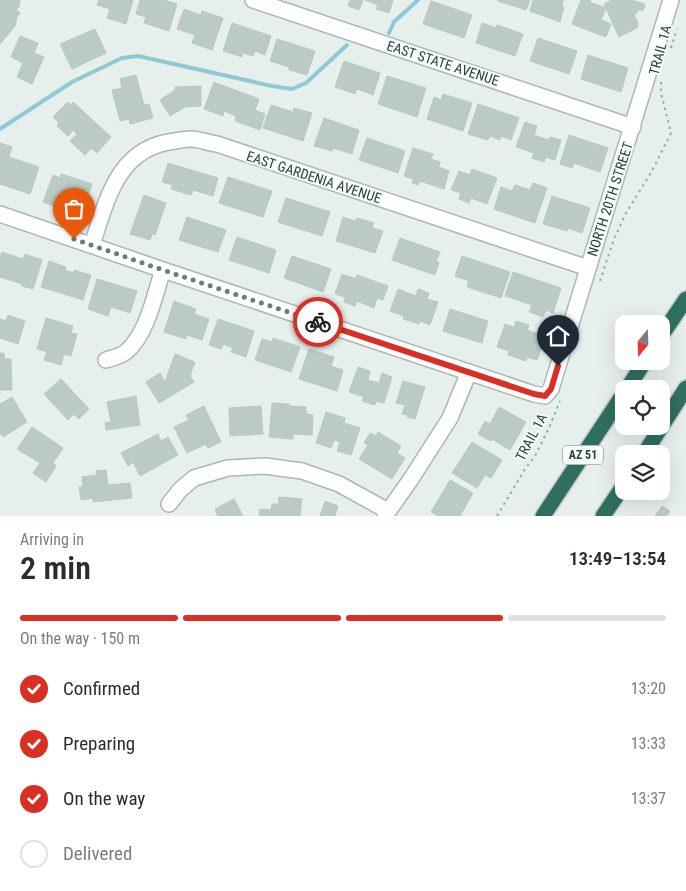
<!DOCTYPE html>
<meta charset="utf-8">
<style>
:root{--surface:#fff;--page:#f7f7f7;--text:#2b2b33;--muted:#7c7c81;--line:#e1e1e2;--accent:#d93025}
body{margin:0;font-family:"Roboto Condensed",sans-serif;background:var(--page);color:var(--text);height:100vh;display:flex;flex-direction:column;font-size:19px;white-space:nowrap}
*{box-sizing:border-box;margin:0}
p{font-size:16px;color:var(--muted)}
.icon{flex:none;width:28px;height:28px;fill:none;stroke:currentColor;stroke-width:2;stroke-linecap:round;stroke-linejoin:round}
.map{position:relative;height:516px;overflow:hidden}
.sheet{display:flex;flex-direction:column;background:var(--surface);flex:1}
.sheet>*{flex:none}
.needle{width:32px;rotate:199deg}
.fabs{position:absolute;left:615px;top:315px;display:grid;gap:10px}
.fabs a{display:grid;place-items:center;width:55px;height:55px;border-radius:10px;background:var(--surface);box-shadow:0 5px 20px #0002;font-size:25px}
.pin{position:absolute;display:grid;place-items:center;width:42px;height:42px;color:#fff;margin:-51px -21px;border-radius:50% 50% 50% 0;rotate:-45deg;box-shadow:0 0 5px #0007}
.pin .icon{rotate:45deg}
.courier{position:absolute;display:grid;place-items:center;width:50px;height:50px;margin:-25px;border:4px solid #d93025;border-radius:50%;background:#fff;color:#222;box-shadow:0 1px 6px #0007}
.head em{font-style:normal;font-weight:600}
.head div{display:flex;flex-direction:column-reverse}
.head{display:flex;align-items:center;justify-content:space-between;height:85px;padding:0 20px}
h1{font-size:32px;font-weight:600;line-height:38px}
.bar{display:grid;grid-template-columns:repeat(4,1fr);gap:8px 5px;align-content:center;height:60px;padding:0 20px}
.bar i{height:6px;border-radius:4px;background:var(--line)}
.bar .selected{background:var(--accent)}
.bar p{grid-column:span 4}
ol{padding:0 20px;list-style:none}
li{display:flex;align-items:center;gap:15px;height:55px}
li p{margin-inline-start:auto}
li .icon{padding:5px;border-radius:50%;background:var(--accent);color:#fff;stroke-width:4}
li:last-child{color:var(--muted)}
li i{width:28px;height:28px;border:2px solid var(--line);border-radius:50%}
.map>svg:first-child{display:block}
</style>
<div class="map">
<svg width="686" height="516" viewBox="0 0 686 516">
<rect width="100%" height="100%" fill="#e6efeb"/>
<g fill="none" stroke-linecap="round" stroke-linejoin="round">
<!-- stream -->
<g stroke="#8ec9d4" stroke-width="4">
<path d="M389 33 394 22 418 0"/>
<path d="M0 129 72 82 122 58 138 56 272 86 292 89 306 83 347 45"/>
</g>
</g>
<!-- building -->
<g fill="#bbcac4" stroke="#b8c9c2">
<path d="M0 0H20L19 7 16 10 20 13 17 17 15 26 0 44Z"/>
<path d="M99 0H133L126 24 107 18 110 9 97 5Z"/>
<path d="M140 0H164L177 4 169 31 144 23 146 17 136 14Z"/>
<path d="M350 0H363L359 10 348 6Z"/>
<path d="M365 0H393L389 13 376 9 378 5Z"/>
<path d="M498 0H530L526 10 498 1Z"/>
<path d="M533 0H563L562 6 564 7 560 22 530 11Z"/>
<path d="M581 0H588L591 1 590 2 606 8 601 20 611 24 606 37 572 24Z"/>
<path d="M612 0H631L645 4 643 11 639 10 636 11 637 13 634 15 638 23 637 28 619 37 604 4Z"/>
<path d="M431 1 472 15 464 38 423 24Z"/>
<path d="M184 9 201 15 202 11 223 18 212 50 192 43 195 35 177 29Z"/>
<path d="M232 23 271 36 265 55 255 51 253 56 243 53 242 57 223 51Z"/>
<path d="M482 23 496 28 497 25 523 34 515 56 476 43Z"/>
<path d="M95 29 106 53 72 69 60 44Z"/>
<path d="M20 36 38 43 34 53 44 57 32 84 17 77 23 63 11 57Z"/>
<path d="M538 38 577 51 569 74 530 61Z"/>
<path d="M277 39 315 51 307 75 289 70V67L270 61Z"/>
<path d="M588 55 628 68 621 92 581 79Z"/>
<path d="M344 61 380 73 373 95 357 89 355 94 335 87Z"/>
<path d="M136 75 144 105 149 104 153 118 130 124 129 119 120 121 112 90 122 88 120 79Z"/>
<path d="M387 76 426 88 417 117 378 104Z"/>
<path d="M214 82 259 99 255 110 265 114 260 130 235 121 236 116 224 111 223 116 204 109Z"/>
<path d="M201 86V106L185 107 170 116 160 100 175 90V87Z"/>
<path d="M443 94 472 103 463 131 427 119 434 97 441 100Z"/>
<path d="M68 102 71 105 73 102 111 137 97 153 91 148 85 155 70 141 77 134 73 130 68 136 57 126 59 123 53 117Z"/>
<path d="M478 104 519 118 511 140 501 136 500 140 490 136 488 140 468 134Z"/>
<path d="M271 105 293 112 294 108 312 113 303 141 263 128Z"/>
<path d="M324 118 359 130 352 154 333 148 332 151 314 146Z"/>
<path d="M525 122 537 126 534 135 548 140 550 137 561 140 555 160 546 157 544 162 532 158 534 153 516 147Z"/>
<path d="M569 135 608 148 600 172 574 163 572 168 560 164Z"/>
<path d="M367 138 405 151 398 173 359 160Z"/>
<path d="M0 143 12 147 9 157 39 167 30 194 0 184Z"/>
<path d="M413 148 433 154 431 159 440 162 439 167 449 171 444 189 420 181 418 185 412 183 414 179 404 176Z"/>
<path d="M168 163 218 178 213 196 193 190 191 195 171 189 173 185 162 182Z"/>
<path d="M472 169 497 178 487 204 471 198 469 203 459 199 461 193 451 190 459 171 470 175Z"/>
<path d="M61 174 92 184 81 215 43 202 53 175 60 178Z"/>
<path d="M228 177 272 191 263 217 219 203Z"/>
<path d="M533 183 547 188 535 223 494 209 501 187 512 191 515 185 530 190Z"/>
<path d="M144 195 166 203 155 235 152 234 150 240 130 234Z"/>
<path d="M552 196 590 208 582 233 568 228 567 231 543 224Z"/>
<path d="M286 198 330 212 322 236 278 222Z"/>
<path d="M187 217 226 230 218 252 179 240Z"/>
<path d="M343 217 355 221 357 218 374 223 372 228 383 231 375 253 336 241Z"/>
<path d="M237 237 276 250 269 273 229 260Z"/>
<path d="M400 238 440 252 436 261 439 262 435 275 392 260Z"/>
<path d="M2 252 23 259 25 254 42 260 33 289 22 286V284L0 277V258Z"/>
<path d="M292 256 331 269 323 292 284 278Z"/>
<path d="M462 256 510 272 501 298 467 287 469 281 455 276Z"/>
<path d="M49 261 66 267 65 270 74 273V270L91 275 83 300 41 287Z"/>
<path d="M513 272 561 288 553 313 546 310 543 317 529 312 532 305 505 296Z"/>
<path d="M342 274 356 279 357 275 388 286 383 300 377 298 374 308 357 301 355 306 344 302 345 297 335 294Z"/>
<path d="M97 279 137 291 130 313 111 307 108 316 88 309Z"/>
<path d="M398 289 416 296 418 289 429 293 427 299 438 302 430 325 420 321 419 324 403 319 404 316 390 311Z"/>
<path d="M174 301 196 309 194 314 209 319 202 340 187 335 186 339 164 332Z"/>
<path d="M450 309 488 321 482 343 443 331Z"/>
<path d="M8 315 25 321 18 344 0 338V319L6 321Z"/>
<path d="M46 318 73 326 71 333 77 334 71 356 64 354 61 365 44 360 47 352 37 349Z"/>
<path d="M218 319 254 331 246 357 231 352 233 348 223 344 221 349 209 345Z"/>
<path d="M516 321 529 325 527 330 541 335 543 330 556 334 551 347 543 344 537 360 527 357 526 361 508 355 509 351 497 347 505 324 514 327Z"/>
<path d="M273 338 300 347 291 372 255 360 262 339 272 342Z"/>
<path d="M309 349 334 357 331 366 343 370 337 391 299 379Z"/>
<path d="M0 353H4V359H11L12 390H0Z"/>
<path d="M175 354 195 362 190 376 194 382 159 403 146 382 160 373 165 382Z"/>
<path d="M358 367 370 371 368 380 379 383 382 373 392 377 384 403 376 401 375 405 362 401 364 397 349 392Z"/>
<path d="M61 379 89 409 79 419 74 414 68 420 44 394Z"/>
<path d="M403 381 425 387 415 419 407 417V415L402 414 405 405 396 403Z"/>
<path d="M136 396 140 425 106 430 105 423 111 422 107 402Z"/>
<path d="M12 397 27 422 3 437 0 433V404Z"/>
<path d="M272 403 289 404V406L306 407V414L313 415 312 435 293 434V439L269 437Z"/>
<path d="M204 406 221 442 208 448 206 444 187 453 174 427 189 420 186 415Z"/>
<path d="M261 406 263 434 230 436 229 408Z"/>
<path d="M499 407 526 422 510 450 492 439 491 441 478 434 485 421 490 424Z"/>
<path d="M326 412 345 418 344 423 360 428 351 455 337 451 340 442 334 440 331 448 316 443Z"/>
<path d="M32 427 63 448 53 463 56 466 46 482 33 473 40 463 17 449Z"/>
<path d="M378 432 401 446 397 453 405 458 392 479 359 459 368 445 364 443 370 433 376 436Z"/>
<path d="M158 434 161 441 168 437 178 455 140 476 133 462 128 466 121 453Z"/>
<path d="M472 442 502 460 491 478 485 475 477 488 452 473Z"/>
<path d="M106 470 108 485 130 483 132 498 93 502V498L81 500 79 487H83L82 477 97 475 96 471Z"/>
<path d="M450 480 473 493 460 516H438L431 512Z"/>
<path d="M279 497 302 499 300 516H259L260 509 271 510 272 504H278Z"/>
<path d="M234 499 243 516H218L215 509Z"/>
<path d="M325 501 338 506 335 516H320Z"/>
<path d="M662 506 670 511 667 516H655Z"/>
</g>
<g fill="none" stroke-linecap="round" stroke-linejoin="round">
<defs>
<g id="minor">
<path d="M253 0 633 127"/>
<path d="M0 214 163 270 534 394 545 396 551 389 558 366 671 0"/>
<path d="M92 245C107 199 118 147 175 141 180 140 186 139 191 139 199 139 209 143 217 144L588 268"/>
<path d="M106 360C112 358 122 356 127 351 148 332 154 296 163 270"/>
<path d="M169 504 180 490 194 478 228 468 265 466 302 471 339 484 388 511"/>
<path d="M385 516 411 479 450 418 469 372"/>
</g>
<g id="highway">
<path d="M661 336 686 299"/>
<path d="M627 389 645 361"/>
<path d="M644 454 686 388"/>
<path d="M543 516 624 393"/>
<path d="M603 516 624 485"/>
</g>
</defs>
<!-- minor casing -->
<use href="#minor" stroke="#a8b8b2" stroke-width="18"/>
<!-- highway casing -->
<use href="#highway" stroke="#c2cac8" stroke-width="18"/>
<!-- path -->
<g stroke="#86b3a5" stroke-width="2" stroke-dasharray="2.5 4" stroke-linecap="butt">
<path d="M671 48 677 29"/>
<path d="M600 281 614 239 626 213 652 171 671 133 661 93V78"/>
<path d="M497 516 525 469 535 456 549 428 560 401"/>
</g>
<!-- minor -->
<use href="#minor" stroke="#fff" stroke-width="15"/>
<!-- highway -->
<use href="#highway" stroke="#2f6f62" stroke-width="15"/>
</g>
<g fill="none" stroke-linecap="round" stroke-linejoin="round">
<!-- done -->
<path stroke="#687f78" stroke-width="5" stroke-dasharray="0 9" d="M74 239 163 270 318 322"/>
<!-- route -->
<path stroke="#d93025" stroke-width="6" d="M318 322 534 394 545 396 551 389 558 366"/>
</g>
<g text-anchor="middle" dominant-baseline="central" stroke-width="4" stroke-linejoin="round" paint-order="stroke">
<!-- shield labels -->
<rect fill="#f7fbf9" stroke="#637a73" stroke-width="1" x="563" y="445.5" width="40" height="19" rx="4"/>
<g font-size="12" font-weight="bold" fill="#24423a">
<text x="583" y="455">AZ 51</text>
</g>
<!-- street labels -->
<g font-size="14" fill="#24423a" stroke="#f7fbf9">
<text transform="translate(660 50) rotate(-75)">TRAIL 1A</text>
<text transform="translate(443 63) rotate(18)">EAST STATE AVENUE</text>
<text transform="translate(314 177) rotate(18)">EAST GARDENIA AVENUE</text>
<text transform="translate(610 199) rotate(-72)">NORTH 20TH STREET</text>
<text transform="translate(531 437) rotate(-62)">TRAIL 1A</text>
</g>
</g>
</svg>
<div class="fabs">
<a><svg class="needle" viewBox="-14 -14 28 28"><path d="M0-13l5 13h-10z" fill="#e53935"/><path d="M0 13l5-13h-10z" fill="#7c7c81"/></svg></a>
<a><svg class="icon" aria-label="locate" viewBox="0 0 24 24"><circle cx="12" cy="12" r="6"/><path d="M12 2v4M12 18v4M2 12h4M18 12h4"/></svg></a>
<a><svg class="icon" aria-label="layers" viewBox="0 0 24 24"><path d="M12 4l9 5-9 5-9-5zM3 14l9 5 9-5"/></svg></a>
</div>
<div class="pin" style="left:74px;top:239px;background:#ea580c"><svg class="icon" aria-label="bag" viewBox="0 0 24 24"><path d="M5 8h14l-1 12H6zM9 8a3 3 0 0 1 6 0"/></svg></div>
<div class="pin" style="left:558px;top:366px;background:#1f2937"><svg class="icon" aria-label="home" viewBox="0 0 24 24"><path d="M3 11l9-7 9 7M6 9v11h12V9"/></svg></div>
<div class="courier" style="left:318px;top:322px"><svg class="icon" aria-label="bike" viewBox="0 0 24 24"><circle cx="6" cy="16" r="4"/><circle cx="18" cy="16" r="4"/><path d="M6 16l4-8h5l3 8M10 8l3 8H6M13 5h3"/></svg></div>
</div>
<section class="sheet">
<div class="head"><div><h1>2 min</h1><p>Arriving in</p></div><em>13:49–13:54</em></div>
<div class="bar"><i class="selected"></i><i class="selected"></i><i class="selected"></i><i></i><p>On the way · 150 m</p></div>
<ol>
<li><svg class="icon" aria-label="check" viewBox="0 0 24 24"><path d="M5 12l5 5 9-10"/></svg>Confirmed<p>13:20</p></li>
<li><svg class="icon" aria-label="check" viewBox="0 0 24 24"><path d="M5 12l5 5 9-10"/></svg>Preparing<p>13:33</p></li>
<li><svg class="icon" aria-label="check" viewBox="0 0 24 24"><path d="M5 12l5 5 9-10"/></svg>On the way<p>13:37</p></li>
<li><i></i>Delivered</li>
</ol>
</section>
